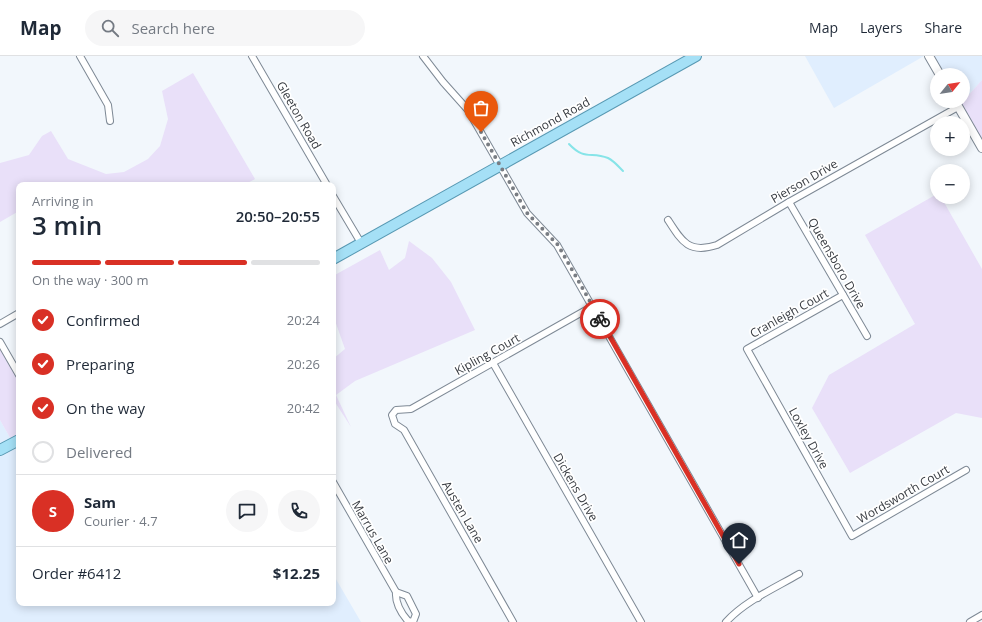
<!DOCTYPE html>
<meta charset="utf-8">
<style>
:root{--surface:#fff;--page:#f6f6f7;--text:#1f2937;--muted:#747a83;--line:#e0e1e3;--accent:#d93025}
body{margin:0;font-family:"Open Sans",sans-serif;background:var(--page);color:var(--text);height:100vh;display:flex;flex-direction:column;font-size:15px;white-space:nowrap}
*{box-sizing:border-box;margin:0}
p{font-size:13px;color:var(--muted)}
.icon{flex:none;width:22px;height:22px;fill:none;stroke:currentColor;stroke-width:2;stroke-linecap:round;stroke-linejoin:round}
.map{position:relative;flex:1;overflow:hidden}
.side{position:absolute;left:16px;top:126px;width:320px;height:424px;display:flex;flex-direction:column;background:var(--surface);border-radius:8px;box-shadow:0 2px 10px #0003}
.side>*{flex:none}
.needle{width:26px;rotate:60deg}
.buttons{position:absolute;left:930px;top:12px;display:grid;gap:8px}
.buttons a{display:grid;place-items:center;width:40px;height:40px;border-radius:50%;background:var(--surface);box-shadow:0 2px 10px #0003;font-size:20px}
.pin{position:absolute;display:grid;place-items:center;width:34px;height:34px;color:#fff;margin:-41px -17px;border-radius:50% 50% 50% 0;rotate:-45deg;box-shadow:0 0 4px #0007}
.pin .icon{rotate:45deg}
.courier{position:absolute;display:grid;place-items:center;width:40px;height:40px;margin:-20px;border:3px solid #d93025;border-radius:50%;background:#fff;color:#222;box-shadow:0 1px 5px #0007}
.overview em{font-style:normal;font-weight:600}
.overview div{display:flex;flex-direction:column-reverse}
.overview{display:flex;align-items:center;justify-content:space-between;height:68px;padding:0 16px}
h1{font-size:26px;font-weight:600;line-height:30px}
.bar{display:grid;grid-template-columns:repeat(4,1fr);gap:6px 4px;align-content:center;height:48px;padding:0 16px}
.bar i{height:5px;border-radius:3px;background:var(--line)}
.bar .selected{background:var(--accent)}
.bar p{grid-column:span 4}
.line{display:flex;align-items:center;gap:10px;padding:0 16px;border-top:1px solid var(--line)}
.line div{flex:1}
.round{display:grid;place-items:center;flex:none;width:42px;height:42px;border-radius:21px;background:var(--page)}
ol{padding:0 16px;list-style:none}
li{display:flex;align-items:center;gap:12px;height:44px}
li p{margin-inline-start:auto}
li .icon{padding:4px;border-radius:50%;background:var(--accent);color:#fff;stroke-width:4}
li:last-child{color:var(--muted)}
li i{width:22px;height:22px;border:2px solid var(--line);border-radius:50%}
header{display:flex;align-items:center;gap:24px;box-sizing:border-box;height:56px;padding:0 20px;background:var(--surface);border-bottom:1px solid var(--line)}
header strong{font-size:19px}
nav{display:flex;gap:22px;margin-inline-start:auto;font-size:14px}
.search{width:280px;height:36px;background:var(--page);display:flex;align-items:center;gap:10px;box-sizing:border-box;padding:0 14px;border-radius:22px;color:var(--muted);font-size:15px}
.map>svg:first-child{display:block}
</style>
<header>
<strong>Map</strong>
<div class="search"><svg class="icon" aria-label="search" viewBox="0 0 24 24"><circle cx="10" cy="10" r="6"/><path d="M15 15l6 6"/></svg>Search here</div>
<nav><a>Map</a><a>Layers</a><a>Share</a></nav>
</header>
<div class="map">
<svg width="982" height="566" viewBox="0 0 982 566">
<rect width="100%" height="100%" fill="#f2f7fc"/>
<!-- built -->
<g fill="#e0eefe">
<path d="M805 0H924L834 52Z"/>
<path d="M929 0H982V24L958 51 955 45H963V19H940Z"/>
<path d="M0 364 13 387 19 383V547H333V518L361 566H0Z"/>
</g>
<!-- green -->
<g fill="#e9e0f9">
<path d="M193 17 255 123 244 129H19V155L0 166V107L29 99 42 80 51 75 68 103 106 118 124 116 148 103 160 90 168 63 162 35Z"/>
<path d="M982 24V92L958 51Z"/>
<path d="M937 138V141H941L982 213V362L956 357 850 417 812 352 829 319 915 268 865 179Z"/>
<path d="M409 185 432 202 451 226 475 274 355 325 336 339 351 371 333 343V303L345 293 333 259V220L380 194 389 214 405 202Z"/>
<path d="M0 286 19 319V384L13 387 0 364Z"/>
</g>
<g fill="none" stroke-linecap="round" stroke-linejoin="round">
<!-- stream -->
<path stroke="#86e4e8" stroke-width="2" d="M569 88C585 105 591 95 608 102 614 105 618 110 623 115"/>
<defs>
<g id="minor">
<path d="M80 0 108 49 110 65"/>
<path d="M252 0 327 129"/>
<path d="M423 0 443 26 468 54 527 157 557 189 758 542"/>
<path d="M333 140 361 187"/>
<path d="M789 146 867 280"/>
<path d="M668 164C682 186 689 198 717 189L789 146 958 51"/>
<path d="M843 239 747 293 852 480 966 414"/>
<path d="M0 268 19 257"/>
<path d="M0 286 19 319"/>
<path d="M493 307 641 566"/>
<path d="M333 426 396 536C395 548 401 557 408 565L412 566"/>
<path d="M396 536 407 540 416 558 413 566"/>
<path d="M513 566 404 374 395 368 392 359 396 354 411 353 593 250"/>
<path d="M726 566C745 545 775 532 799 518"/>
<path d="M970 566 982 559"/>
</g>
<g id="tertiary">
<path d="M929 0 940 19"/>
<path d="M955 45 982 92"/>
</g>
<g id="primary">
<path d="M333 203 696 0"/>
<path d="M0 394 19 384"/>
</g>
</defs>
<!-- minor casing -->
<use href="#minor" stroke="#7e8995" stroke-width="8"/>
<!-- tertiary casing -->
<use href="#tertiary" stroke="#7e8995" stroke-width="10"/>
<!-- primary casing -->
<use href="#primary" stroke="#5899b3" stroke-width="12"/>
<!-- minor -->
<use href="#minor" stroke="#fff" stroke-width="6"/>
<!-- tertiary -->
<use href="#tertiary" stroke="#fff" stroke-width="8"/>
<!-- primary -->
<use href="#primary" stroke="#a5e0f6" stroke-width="10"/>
</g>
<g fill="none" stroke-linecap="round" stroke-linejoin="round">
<!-- done -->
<path stroke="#797d83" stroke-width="4" stroke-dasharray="0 7.2" d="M481 76 527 157 558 189 600 263"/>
<!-- route -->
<path stroke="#d93025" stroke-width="5" d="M600 263 739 508"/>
</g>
<g text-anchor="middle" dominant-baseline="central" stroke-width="3.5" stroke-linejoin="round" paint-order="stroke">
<!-- street labels -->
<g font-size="12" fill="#383c42" stroke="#fff">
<text transform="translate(299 59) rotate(60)">Gleeton Road</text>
<text transform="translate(550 66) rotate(-29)">Richmond Road</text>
<text transform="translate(804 125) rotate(-30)">Pierson Drive</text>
<text transform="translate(837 207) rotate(60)">Queensboro Drive</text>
<text transform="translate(789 257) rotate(-29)">Cranleigh Court</text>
<text transform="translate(487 298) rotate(-29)">Kipling Court</text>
<text transform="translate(809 382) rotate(61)">Loxley Drive</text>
<text transform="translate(576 431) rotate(60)">Dickens Drive</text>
<text transform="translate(903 438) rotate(-30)">Wordsworth Court</text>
<text transform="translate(463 456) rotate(60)">Austen Lane</text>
<text transform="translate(373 476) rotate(60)">Marrus Lane</text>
</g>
</g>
</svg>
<div class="buttons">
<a><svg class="needle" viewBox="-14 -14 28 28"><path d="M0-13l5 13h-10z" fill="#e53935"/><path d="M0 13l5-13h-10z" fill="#747a83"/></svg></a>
<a>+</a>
<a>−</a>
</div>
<div class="pin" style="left:481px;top:76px;background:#ea580c"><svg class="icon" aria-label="bag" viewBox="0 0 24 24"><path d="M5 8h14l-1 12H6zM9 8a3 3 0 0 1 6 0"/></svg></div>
<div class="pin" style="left:739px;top:508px;background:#1f2937"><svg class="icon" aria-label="home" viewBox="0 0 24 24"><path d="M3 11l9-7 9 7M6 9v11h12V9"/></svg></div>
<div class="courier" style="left:600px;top:263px"><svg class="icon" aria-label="bike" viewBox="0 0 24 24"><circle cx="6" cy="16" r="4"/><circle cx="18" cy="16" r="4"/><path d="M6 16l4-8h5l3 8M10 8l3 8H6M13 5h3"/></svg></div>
<section class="side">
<div class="overview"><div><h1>3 min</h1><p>Arriving in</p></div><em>20:50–20:55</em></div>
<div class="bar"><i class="selected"></i><i class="selected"></i><i class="selected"></i><i></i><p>On the way · 300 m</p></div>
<ol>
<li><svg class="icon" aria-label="check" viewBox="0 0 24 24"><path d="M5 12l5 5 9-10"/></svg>Confirmed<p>20:24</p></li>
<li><svg class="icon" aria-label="check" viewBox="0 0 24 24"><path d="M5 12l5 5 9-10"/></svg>Preparing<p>20:26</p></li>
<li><svg class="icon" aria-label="check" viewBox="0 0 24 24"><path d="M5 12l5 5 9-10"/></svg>On the way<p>20:42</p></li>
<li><i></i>Delivered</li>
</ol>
<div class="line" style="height:72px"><b class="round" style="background:var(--accent);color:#fff">S</b><div><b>Sam</b><p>Courier · 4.7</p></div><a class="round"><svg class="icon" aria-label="chat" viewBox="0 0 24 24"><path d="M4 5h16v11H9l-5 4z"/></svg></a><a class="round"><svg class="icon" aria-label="phone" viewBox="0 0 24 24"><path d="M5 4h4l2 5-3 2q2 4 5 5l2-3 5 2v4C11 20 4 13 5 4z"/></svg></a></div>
<div class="line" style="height:52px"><div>Order #6412</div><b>$12.25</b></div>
</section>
</div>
